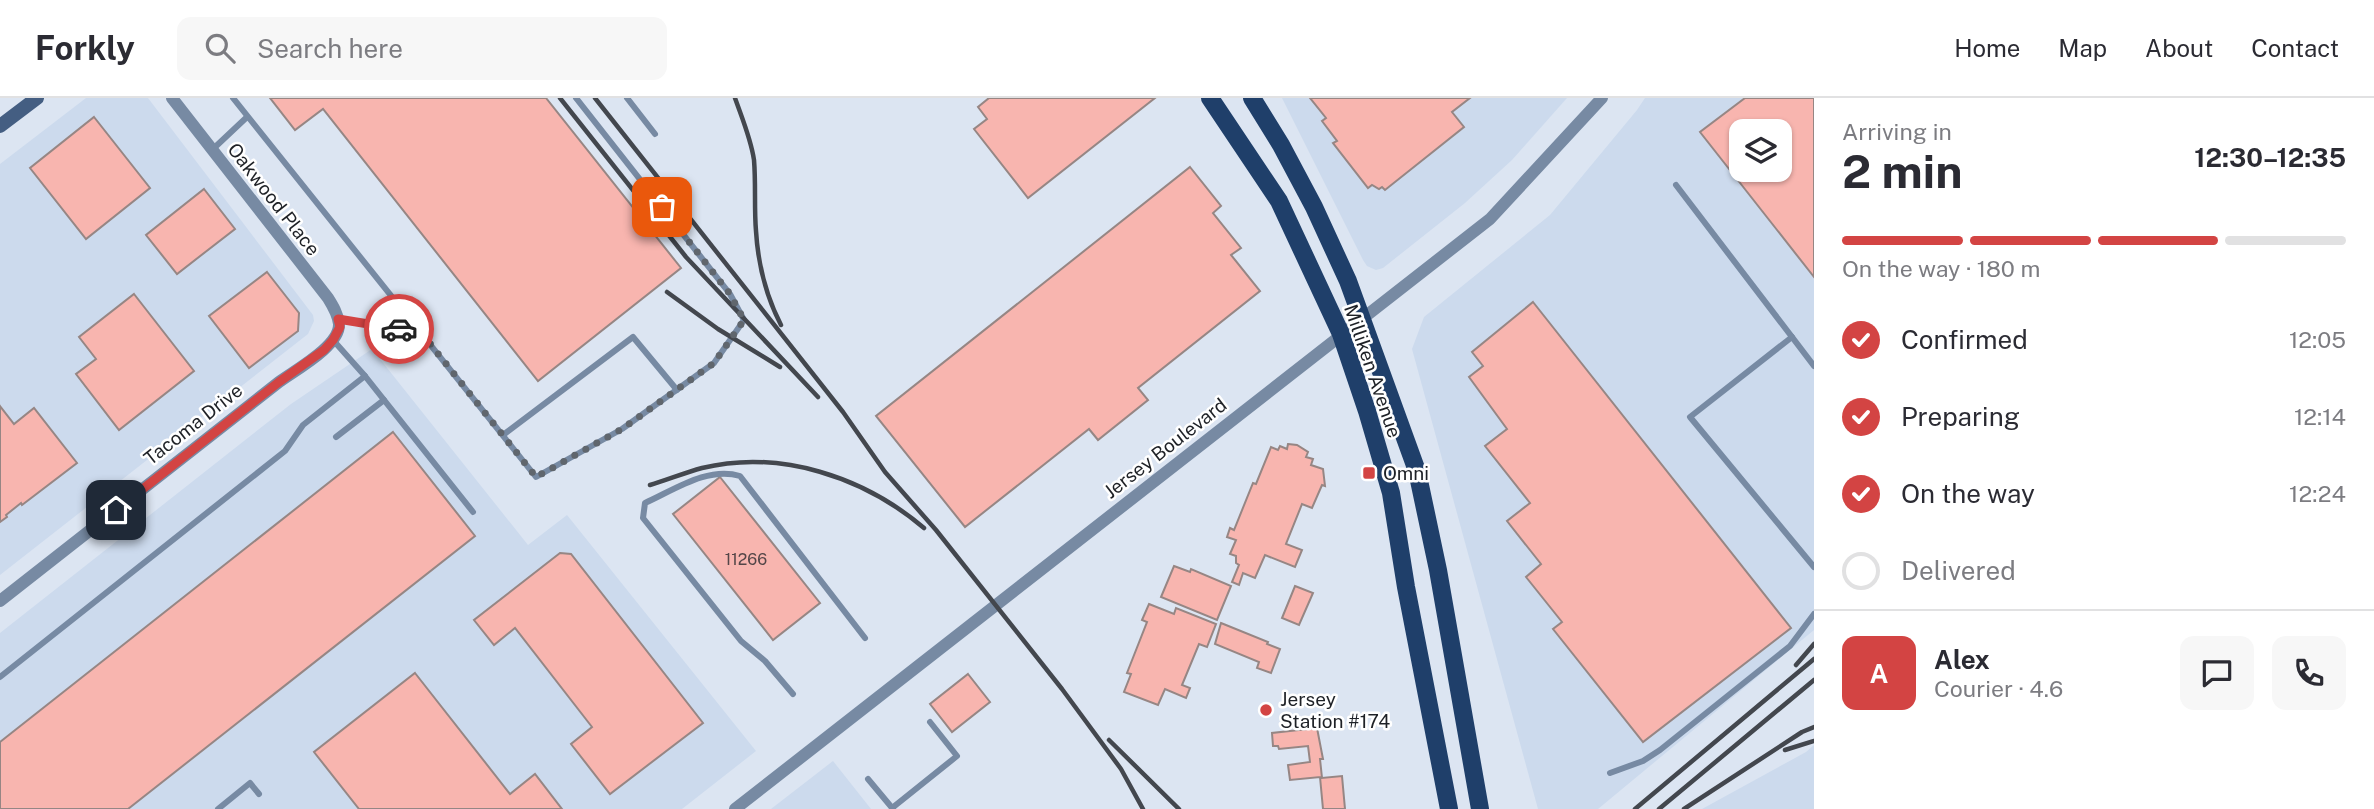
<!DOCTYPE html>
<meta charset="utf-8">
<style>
:root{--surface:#fff;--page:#f7f7f7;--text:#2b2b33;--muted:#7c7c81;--line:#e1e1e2;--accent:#d34443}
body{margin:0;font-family:"Public Sans",sans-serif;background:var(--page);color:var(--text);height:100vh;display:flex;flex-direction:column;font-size:26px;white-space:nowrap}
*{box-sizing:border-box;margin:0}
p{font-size:23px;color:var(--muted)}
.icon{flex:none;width:38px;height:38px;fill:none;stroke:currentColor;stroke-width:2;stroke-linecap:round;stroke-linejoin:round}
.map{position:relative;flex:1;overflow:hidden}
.drawer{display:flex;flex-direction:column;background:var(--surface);width:560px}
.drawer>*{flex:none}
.buttons{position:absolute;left:1729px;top:21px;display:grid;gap:14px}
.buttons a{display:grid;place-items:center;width:63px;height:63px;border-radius:14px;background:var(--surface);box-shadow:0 2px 5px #0004;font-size:35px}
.pin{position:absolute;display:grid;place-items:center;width:60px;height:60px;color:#fff;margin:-30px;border-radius:14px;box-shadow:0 4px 10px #0006}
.courier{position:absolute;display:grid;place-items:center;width:70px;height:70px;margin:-35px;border:5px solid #d34443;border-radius:50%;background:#fff;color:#222;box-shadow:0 2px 9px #0007}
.head em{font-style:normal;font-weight:700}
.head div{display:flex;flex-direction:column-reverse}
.head{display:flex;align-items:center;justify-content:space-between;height:119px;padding:0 28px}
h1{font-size:46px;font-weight:700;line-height:52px}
.bar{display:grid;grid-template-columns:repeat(4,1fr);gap:10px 7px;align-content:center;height:84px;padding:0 28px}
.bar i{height:9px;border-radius:5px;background:var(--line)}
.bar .active{background:var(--accent)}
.bar p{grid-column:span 4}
.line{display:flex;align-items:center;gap:18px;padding:0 28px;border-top:2px solid var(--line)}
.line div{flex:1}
.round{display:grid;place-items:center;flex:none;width:74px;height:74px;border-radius:14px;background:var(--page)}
ol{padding:0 28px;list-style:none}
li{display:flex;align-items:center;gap:21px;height:77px}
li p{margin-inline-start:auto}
li .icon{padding:7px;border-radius:50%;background:var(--accent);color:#fff;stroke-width:4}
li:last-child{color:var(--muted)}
li i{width:38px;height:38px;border:4px solid var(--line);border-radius:50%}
header{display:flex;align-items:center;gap:42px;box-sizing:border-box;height:98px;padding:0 35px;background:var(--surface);border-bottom:2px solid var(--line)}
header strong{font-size:33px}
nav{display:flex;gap:38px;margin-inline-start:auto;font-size:24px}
.search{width:490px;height:63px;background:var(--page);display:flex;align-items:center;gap:18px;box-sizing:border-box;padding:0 24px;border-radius:14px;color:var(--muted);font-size:26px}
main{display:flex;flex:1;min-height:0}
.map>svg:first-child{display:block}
</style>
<header>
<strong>Forkly</strong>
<div class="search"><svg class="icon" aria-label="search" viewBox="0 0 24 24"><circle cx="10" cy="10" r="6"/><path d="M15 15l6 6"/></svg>Search here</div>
<nav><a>Home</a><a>Map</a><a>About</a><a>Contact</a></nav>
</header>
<main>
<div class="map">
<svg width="1814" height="711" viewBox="0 0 1814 711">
<rect width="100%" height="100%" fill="#dce5f2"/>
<!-- built -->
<g fill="#ccdaed" fill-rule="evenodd">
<path d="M86 0H148L313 217 314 223 308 236 0 477V66Z"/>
<path d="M1282 0H1567L1512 62 1465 105 1383 170 1376 172 1367 168 1363 162Z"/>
<path d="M1645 0H1814V532L1598 711H1538L1412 251 1424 219 1550 117 1637 12ZM1741 33H1780V72H1741Z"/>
<path d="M372 251 528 447 567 417 756 653 682 711H0V535L291 306Z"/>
<path d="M1814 647V711H1702L1806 654Z"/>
<path d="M833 663 871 711H771Z"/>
</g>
<!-- building -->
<g fill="#f8b5af" stroke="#968684" stroke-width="2" fill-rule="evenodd">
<path d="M270 0H546L681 170 538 283 323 11 295 32Z"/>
<path d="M989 0H1155L1028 100 974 31 987 21 978 9Z"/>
<path d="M1310 0H1470L1452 14 1464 29 1385 92 1382 89 1379 91 1372 87 1368 90 1333 45 1337 43 1322 23 1326 20Z"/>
<path d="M1745 0H1814V179L1700 34ZM1741 33H1780V72H1741Z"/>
<path d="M94 19 150 90 86 141 30 70Z"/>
<path d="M1190 69 1221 108 1213 115 1241 150 1231 157 1260 193 1138 290 1148 302 1098 342 1089 331 965 429 876 318Z"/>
<path d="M204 91 235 131 177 176 146 137Z"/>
<path d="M267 174 299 215 298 233 249 270 209 218Z"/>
<path d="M134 196 194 273 119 332 76 276 96 261 79 239Z"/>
<path d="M1533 204 1791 530 1643 644 1553 531 1562 524 1526 479 1541 466 1507 423 1530 405 1485 348 1507 331 1469 279 1483 268 1472 254Z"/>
<path d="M0 308 14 326 34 310 77 365 22 407 21 405 6 417 7 419 0 424Z"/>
<path d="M393 334 475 438 128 711H0V644Z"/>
<path d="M1288 346 1297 347 1308 354 1306 359 1313 361 1311 367 1323 371 1325 388 1322 387 1312 410 1302 406 1286 446 1302 452 1295 469 1265 457 1255 480 1243 475 1239 487 1232 484 1239 467 1236 465V458L1230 456 1236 442 1227 439 1230 430 1234 432 1253 385 1256 386 1271 349 1278 352 1280 348 1287 351Z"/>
<path d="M720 379 820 505 773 542 673 416Z"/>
<path d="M560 455 571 456 703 625 610 696 571 646 592 629 515 530 494 547 474 522Z"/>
<path d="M1174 468 1190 474 1191 471 1231 488 1217 522 1161 499Z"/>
<path d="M1295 488 1313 495 1299 527 1282 520Z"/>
<path d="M1149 506 1174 516 1176 510 1216 526 1207 549 1199 546 1182 587 1190 590 1186 600 1165 591 1158 607 1124 594 1131 576 1127 575 1147 524 1142 522Z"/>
<path d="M1221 525 1268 544 1267 546 1280 551 1271 575 1257 570 1259 564 1215 546Z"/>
<path d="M415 575 510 696 535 676 562 711H359L314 654Z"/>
<path d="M968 576 990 604 952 634 930 606Z"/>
<path d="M1317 630 1323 661H1320L1322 680 1342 678 1345 711H1323L1320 679 1290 682 1288 667 1310 664 1308 648 1279 651 1278 648H1273L1272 635Z"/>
</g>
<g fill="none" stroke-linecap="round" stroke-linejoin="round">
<!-- service -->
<g stroke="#778aa3" stroke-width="6">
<path d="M233 0 536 379 622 331 714 265 744 222 730 196 576 0"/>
<path d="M627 0 655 36"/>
<path d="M213 51 247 19"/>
<path d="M1676 87 1792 239"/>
<path d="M338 221 419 233"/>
<path d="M333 242 365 278"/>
<path d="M1814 268 1792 239 1690 319 1814 469"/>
<path d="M503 337 633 239 677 292"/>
<path d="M336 339 384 302"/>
<path d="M0 579 285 353 303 327 365 278 473 414"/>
<path d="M793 596 765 563 741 543 643 420 645 405C674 392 708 368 740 378L865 540"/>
<path d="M1610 675 1643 663 1660 652 1790 548 1814 516"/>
<path d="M868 681 893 711"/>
<path d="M892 710 957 658 930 624"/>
<path d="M218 711 250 685 259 696"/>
</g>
<!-- minor -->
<g stroke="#778aa3" stroke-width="12">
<path d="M0 503 279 284C295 272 340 248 339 226 338 216 333 208 328 200L172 0"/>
<path d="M735 711 1490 121 1602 0"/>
</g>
<!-- secondary -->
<path stroke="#445e82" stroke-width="14" d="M0 28 37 0"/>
<!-- primary -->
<g stroke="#1f3f6a" stroke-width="18">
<path d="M1210 0 1279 103 1341 236 1367 313 1391 395 1406 489 1449 711"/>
<path d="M1252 0 1281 47 1314 109 1348 183 1417 373 1438 472 1480 711"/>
</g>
<!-- rail -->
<g stroke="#43474e" stroke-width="4.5">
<path d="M560 0 686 159 818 299"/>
<path d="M595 0 843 314 885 374 936 432 1062 591 1121 671 1143 711"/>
<path d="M735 0C742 20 751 41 754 62 756 86 754 110 756 133 758 166 766 198 781 227"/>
<path d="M667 194 718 231 780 269"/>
<path d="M650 387C667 382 684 375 702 370 780 351 864 379 924 430"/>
<path d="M1796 567 1814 546"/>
<path d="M1109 642 1179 711"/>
<path d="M1785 652 1814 643"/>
<path d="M1635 711 1814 561"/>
<path d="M1659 711 1814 582"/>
<path d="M1684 711 1802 634 1814 629"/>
</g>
</g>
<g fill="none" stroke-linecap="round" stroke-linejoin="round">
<!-- done -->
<path stroke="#60666d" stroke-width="7" stroke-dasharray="0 12.6" d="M399 231 420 233 536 379 622 331 714 265 744 222 730 196 662 109"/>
<!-- route -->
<path stroke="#d34443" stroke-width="9" d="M116 412 279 284 324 252 333 242 340 229 338 221 399 231"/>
</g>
<!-- markers -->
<g fill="#d34443" stroke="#fff" stroke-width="2.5">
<rect x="1362" y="368" width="14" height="14" rx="3.5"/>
<circle cx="1266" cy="612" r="7"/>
</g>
<g text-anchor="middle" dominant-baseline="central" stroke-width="5" stroke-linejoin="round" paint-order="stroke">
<!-- number labels -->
<g font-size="16" fill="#544648">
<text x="746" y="461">11266</text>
</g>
<!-- street labels -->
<g font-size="19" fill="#1e2126" stroke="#fff">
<text transform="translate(274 101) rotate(52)">Oakwood Place</text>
<text transform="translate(1373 273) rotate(71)">Milliken Avenue</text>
<text transform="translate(193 326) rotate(-38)">Tacoma Drive</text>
<text transform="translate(1165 350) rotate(-38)">Jersey Boulevard</text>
</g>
<!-- poi labels -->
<g font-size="19" fill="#1e2126" stroke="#fff" text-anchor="start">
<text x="1383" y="375">Omni</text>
<text x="1280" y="601">Jersey<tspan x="1280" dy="22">Station #174</tspan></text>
</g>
</g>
</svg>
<div class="buttons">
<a><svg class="icon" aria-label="layers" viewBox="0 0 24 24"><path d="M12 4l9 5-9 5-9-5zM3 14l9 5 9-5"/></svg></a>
</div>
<div class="pin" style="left:662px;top:109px;background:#ea580c"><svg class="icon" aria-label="bag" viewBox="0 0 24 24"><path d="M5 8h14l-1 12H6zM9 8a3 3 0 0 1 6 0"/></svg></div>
<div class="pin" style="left:116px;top:412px;background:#1f2937"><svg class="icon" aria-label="home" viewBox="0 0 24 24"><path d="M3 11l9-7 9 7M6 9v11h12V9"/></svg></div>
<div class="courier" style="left:399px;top:231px"><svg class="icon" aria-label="car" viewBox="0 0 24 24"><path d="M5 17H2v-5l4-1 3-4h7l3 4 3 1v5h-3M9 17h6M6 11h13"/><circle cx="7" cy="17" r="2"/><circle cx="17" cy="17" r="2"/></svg></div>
</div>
<section class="drawer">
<div class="head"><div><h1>2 min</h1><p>Arriving in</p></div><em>12:30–12:35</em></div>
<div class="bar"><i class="active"></i><i class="active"></i><i class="active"></i><i></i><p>On the way · 180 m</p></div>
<ol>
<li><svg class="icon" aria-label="check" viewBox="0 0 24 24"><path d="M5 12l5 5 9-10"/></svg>Confirmed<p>12:05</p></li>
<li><svg class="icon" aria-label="check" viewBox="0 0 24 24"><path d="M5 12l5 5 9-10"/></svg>Preparing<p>12:14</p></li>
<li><svg class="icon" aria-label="check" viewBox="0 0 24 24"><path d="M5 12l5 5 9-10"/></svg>On the way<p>12:24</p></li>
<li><i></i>Delivered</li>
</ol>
<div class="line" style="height:126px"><b class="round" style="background:var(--accent);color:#fff">A</b><div><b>Alex</b><p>Courier · 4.6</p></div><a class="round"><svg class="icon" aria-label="chat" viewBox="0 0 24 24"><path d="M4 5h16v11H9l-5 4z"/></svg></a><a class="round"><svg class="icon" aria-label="phone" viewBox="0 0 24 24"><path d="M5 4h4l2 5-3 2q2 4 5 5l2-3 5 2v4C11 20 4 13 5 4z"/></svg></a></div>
</section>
</main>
